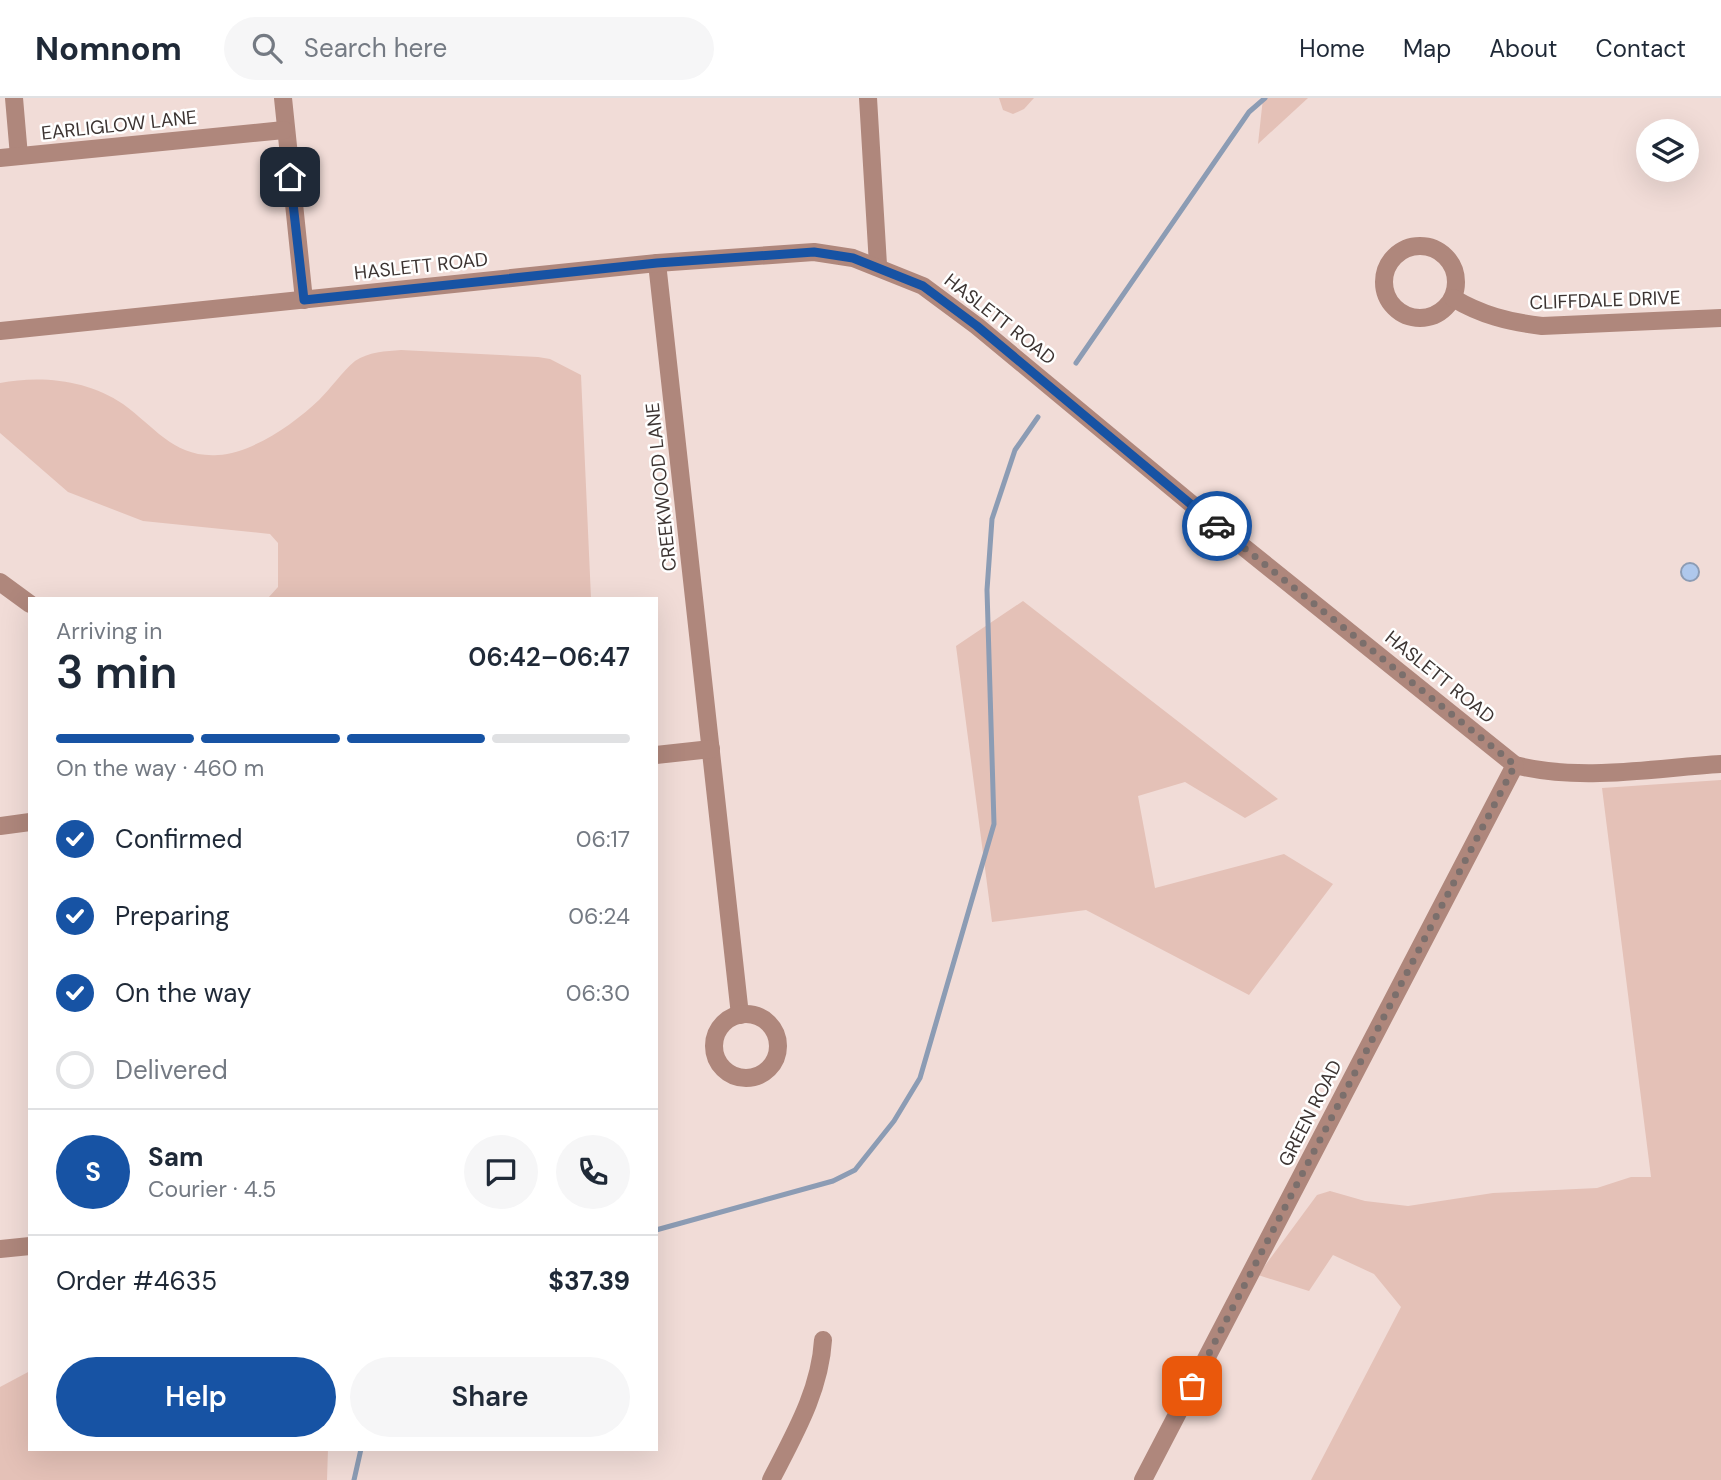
<!DOCTYPE html>
<meta charset="utf-8">
<style>
:root{--surface:#fff;--page:#f6f6f7;--text:#1f2937;--muted:#747a83;--line:#e0e1e3;--accent:#1753a4}
body{margin:0;font-family:"DM Sans",sans-serif;background:var(--page);color:var(--text);height:100vh;display:flex;flex-direction:column;font-size:26px;white-space:nowrap}
*{box-sizing:border-box;margin:0}
p{font-size:23px;color:var(--muted)}
.icon{flex:none;width:38px;height:38px;fill:none;stroke:currentColor;stroke-width:2;stroke-linecap:round;stroke-linejoin:round}
.map{position:relative;flex:1;overflow:hidden}
.panel{position:absolute;left:28px;top:499px;width:630px;height:854px;display:flex;flex-direction:column;background:var(--surface);border-radius:0px;box-shadow:0 7px 28px #0002}
.panel>*{flex:none}
.controls{position:absolute;left:1636px;top:21px;display:grid;gap:14px}
.controls a{display:grid;place-items:center;width:63px;height:63px;border-radius:50%;background:var(--surface);box-shadow:0 7px 28px #0002;font-size:35px}
.pin{position:absolute;display:grid;place-items:center;width:60px;height:60px;color:#fff;margin:-30px;border-radius:14px;box-shadow:0 4px 10px #0006}
.courier{position:absolute;display:grid;place-items:center;width:70px;height:70px;margin:-35px;border:5px solid #1753a4;border-radius:50%;background:#fff;color:#222;box-shadow:0 2px 9px #0007}
.summary em{font-style:normal;font-weight:600}
.summary div{display:flex;flex-direction:column-reverse}
.summary{display:flex;align-items:center;justify-content:space-between;height:119px;padding:0 28px}
h1{font-size:46px;font-weight:600;line-height:52px}
.bar{display:grid;grid-template-columns:repeat(4,1fr);gap:10px 7px;align-content:center;height:84px;padding:0 28px}
.bar i{height:9px;border-radius:5px;background:var(--line)}
.bar .current{background:var(--accent)}
.bar p{grid-column:span 4}
.line{display:flex;align-items:center;gap:18px;padding:0 28px;border-top:2px solid var(--line)}
.line div{flex:1}
.round{display:grid;place-items:center;flex:none;width:74px;height:74px;border-radius:37px;background:var(--page)}
ol{padding:0 28px;list-style:none}
li{display:flex;align-items:center;gap:21px;height:77px}
li p{margin-inline-start:auto}
li .icon{padding:7px;border-radius:50%;background:var(--accent);color:#fff;stroke-width:4}
li:last-child{color:var(--muted)}
li i{width:38px;height:38px;border:4px solid var(--line);border-radius:50%}
.button{display:flex;gap:14px;margin-top:auto;padding:14px 28px}
.button a{flex:1;height:80px;border-radius:42px;background:var(--accent);color:#fff;font-size:28px;font-weight:600;line-height:80px;text-align:center}
.button a+a{background:var(--page);color:var(--text)}
header{display:flex;align-items:center;gap:42px;box-sizing:border-box;height:98px;padding:0 35px;background:var(--surface);border-bottom:2px solid var(--line)}
header strong{font-size:33px}
nav{display:flex;gap:38px;margin-inline-start:auto;font-size:24px}
.search{width:490px;height:63px;background:var(--page);display:flex;align-items:center;gap:18px;box-sizing:border-box;padding:0 24px;border-radius:38px;color:var(--muted);font-size:26px}
.map>svg:first-child{display:block}
</style>
<header>
<strong>Nomnom</strong>
<div class="search"><svg class="icon" aria-label="search" viewBox="0 0 24 24"><circle cx="10" cy="10" r="6"/><path d="M15 15l6 6"/></svg>Search here</div>
<nav><a>Home</a><a>Map</a><a>About</a><a>Contact</a></nav>
</header>
<div class="map">
<svg width="1721" height="1382" viewBox="0 0 1721 1382">
<rect width="100%" height="100%" fill="#f1dcd7"/>
<!-- green -->
<g fill="#e4c1b7">
<path d="M999 0H1034L1024 11 1013 16 1003 12Z"/>
<path d="M1263 0H1308L1258 46Z"/>
<path d="M401 252 538 259 550 261 581 277 591 500H268L278 489V445L270 436 143 423 68 394 0 335V285C41 277 88 282 123 306 155 329 174 360 218 357 252 355 294 326 319 302 331 290 342 274 355 263 368 254 386 253 401 252Z"/>
<path d="M1023 503 1278 701 1245 720 1185 684 1138 698 1155 790 1284 756 1333 786 1249 897 1086 812 992 824 956 548Z"/>
<path d="M1721 682V1382H1311L1401 1209 1374 1176 1333 1157 1309 1193 1258 1177 1317 1097 1330 1093 1365 1103 1408 1108 1493 1095 1597 1090 1631 1079H1651L1602 690Z"/>
<path d="M30 1273V1351H328L327 1382H0V1289Z"/>
</g>
<!-- water -->
<circle fill="#afc8ec" stroke="#8c9cb4" stroke-width="2" cx="1690" cy="474" r="9"/>
<g fill="none" stroke-linecap="round" stroke-linejoin="round">
<!-- stream -->
<g stroke="#8c9cb4" stroke-width="5">
<path d="M1076 265 1249 14 1265 0"/>
<path d="M656 1132 833 1083 855 1072 894 1023 920 980 994 726 987 492 992 421 1015 352 1038 319"/>
<path d="M354 1382 361 1351"/>
</g>
<!-- minor -->
<g stroke="#af877c" stroke-width="18">
<path d="M14 0 19 58"/>
<path d="M283 0 304 202"/>
<path d="M868 0 878 167"/>
<path d="M0 60 284 32"/>
<circle cx="1420" cy="184" r="36"/>
<path d="M657 165 740 917"/>
<path d="M1453 200C1481 217 1509 224 1542 228L1721 220"/>
<path d="M0 233 657 165 814 154 853 160 923 188 977 228 1241 447 1515 667C1581 684 1654 670 1721 666"/>
<path d="M0 484 30 506"/>
<path d="M656 657 711 651"/>
<path d="M0 728 30 724"/>
<circle cx="746" cy="948" r="32"/>
<path d="M0 1151 30 1148"/>
<path d="M771 1382C794 1337 820 1293 823 1242"/>
<path d="M1143 1382 1515 667"/>
</g>
</g>
<g fill="none" stroke-linecap="round" stroke-linejoin="round">
<!-- done -->
<path stroke="#7b6f6c" stroke-width="7" stroke-dasharray="0 12.6" d="M1192 1288 1515 667 1217 428"/>
<!-- route -->
<path stroke="#1753a4" stroke-width="9" d="M290 79 304 202 657 165 814 154 853 160 923 188 977 228 1217 428"/>
</g>
<g text-anchor="middle" dominant-baseline="central" stroke-width="5" stroke-linejoin="round" paint-order="stroke">
<!-- street labels -->
<g font-size="19" fill="#3c3432" stroke="#fff">
<text transform="translate(119 27) rotate(-6)">EARLIGLOW LANE</text>
<text transform="translate(421 168) rotate(-6)">HASLETT ROAD</text>
<text transform="translate(1605 202) rotate(-2)">CLIFFDALE DRIVE</text>
<text transform="translate(1000 221) rotate(38)">HASLETT ROAD</text>
<text transform="translate(661 389) rotate(-96)">CREEKWOOD LANE</text>
<text transform="translate(1440 579) rotate(39)">HASLETT ROAD</text>
<text transform="translate(1310 1015) rotate(-63)">GREEN ROAD</text>
</g>
</g>
</svg>
<div class="controls">
<a><svg class="icon" aria-label="layers" viewBox="0 0 24 24"><path d="M12 4l9 5-9 5-9-5zM3 14l9 5 9-5"/></svg></a>
</div>
<div class="pin" style="left:1192px;top:1288px;background:#ea580c"><svg class="icon" aria-label="bag" viewBox="0 0 24 24"><path d="M5 8h14l-1 12H6zM9 8a3 3 0 0 1 6 0"/></svg></div>
<div class="pin" style="left:290px;top:79px;background:#1f2937"><svg class="icon" aria-label="home" viewBox="0 0 24 24"><path d="M3 11l9-7 9 7M6 9v11h12V9"/></svg></div>
<div class="courier" style="left:1217px;top:428px"><svg class="icon" aria-label="car" viewBox="0 0 24 24"><path d="M5 17H2v-5l4-1 3-4h7l3 4 3 1v5h-3M9 17h6M6 11h13"/><circle cx="7" cy="17" r="2"/><circle cx="17" cy="17" r="2"/></svg></div>
<section class="panel">
<div class="summary"><div><h1>3 min</h1><p>Arriving in</p></div><em>06:42–06:47</em></div>
<div class="bar"><i class="current"></i><i class="current"></i><i class="current"></i><i></i><p>On the way · 460 m</p></div>
<ol>
<li><svg class="icon" aria-label="check" viewBox="0 0 24 24"><path d="M5 12l5 5 9-10"/></svg>Confirmed<p>06:17</p></li>
<li><svg class="icon" aria-label="check" viewBox="0 0 24 24"><path d="M5 12l5 5 9-10"/></svg>Preparing<p>06:24</p></li>
<li><svg class="icon" aria-label="check" viewBox="0 0 24 24"><path d="M5 12l5 5 9-10"/></svg>On the way<p>06:30</p></li>
<li><i></i>Delivered</li>
</ol>
<div class="line" style="height:126px"><b class="round" style="background:var(--accent);color:#fff">S</b><div><b>Sam</b><p>Courier · 4.5</p></div><a class="round"><svg class="icon" aria-label="chat" viewBox="0 0 24 24"><path d="M4 5h16v11H9l-5 4z"/></svg></a><a class="round"><svg class="icon" aria-label="phone" viewBox="0 0 24 24"><path d="M5 4h4l2 5-3 2q2 4 5 5l2-3 5 2v4C11 20 4 13 5 4z"/></svg></a></div>
<div class="line" style="height:91px"><div>Order #4635</div><b>$37.39</b></div>
<div class="button"><a>Help</a><a>Share</a></div>
</section>
</div>
